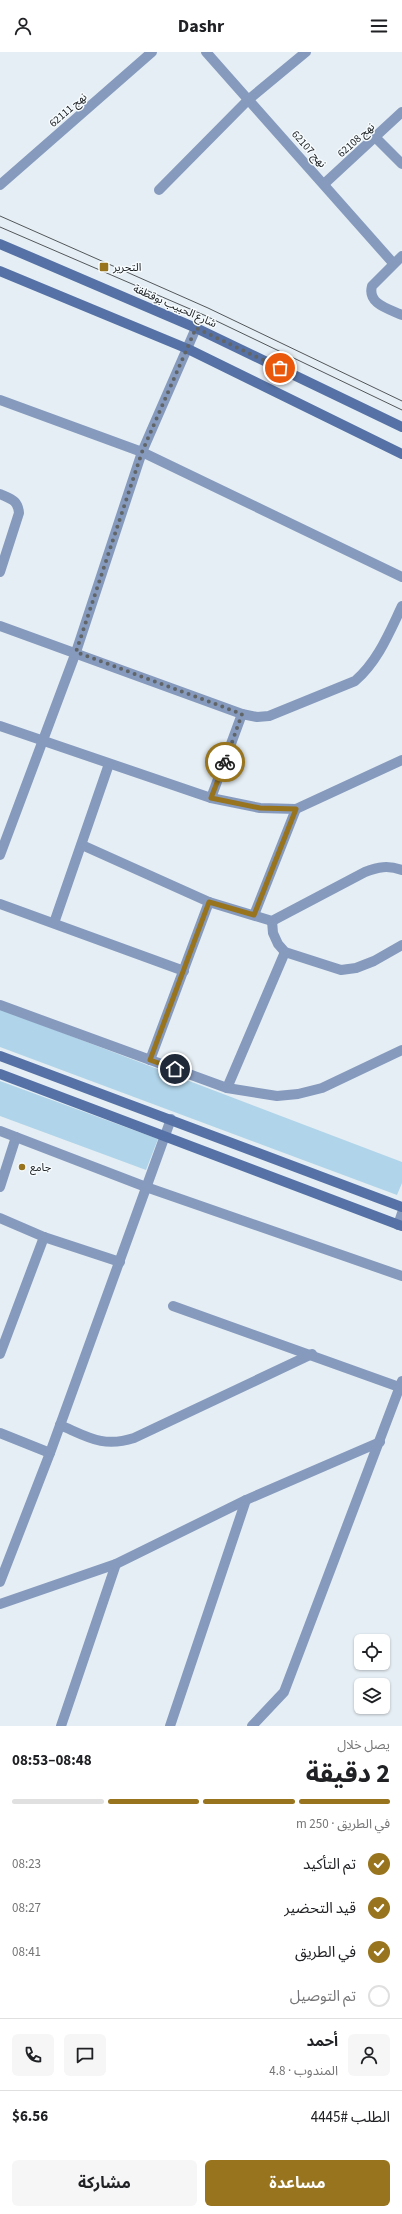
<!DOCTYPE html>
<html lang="ar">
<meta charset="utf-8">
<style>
:root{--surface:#fff;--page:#f6f6f6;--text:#202124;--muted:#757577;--line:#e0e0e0;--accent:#97741d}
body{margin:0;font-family:"Source Sans 3","Noto Sans Arabic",sans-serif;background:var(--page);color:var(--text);direction:rtl;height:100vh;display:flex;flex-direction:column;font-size:15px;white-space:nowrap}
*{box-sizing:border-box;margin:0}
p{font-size:13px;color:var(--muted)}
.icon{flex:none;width:22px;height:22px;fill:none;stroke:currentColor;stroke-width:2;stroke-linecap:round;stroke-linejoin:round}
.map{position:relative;height:1674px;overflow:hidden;direction:ltr}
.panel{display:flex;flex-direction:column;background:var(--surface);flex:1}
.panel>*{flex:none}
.buttons{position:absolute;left:354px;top:1582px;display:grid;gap:8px}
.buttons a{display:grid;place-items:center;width:36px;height:36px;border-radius:6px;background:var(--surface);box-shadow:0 1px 3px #0004;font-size:20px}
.pin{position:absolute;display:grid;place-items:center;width:34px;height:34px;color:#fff;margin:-17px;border:2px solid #fff;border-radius:50%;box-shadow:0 1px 4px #0007}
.courier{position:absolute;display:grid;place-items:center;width:40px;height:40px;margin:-20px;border:3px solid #97741d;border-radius:50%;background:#fff;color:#222;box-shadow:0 1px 5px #0007}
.overview em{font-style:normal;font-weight:700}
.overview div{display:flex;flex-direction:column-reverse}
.overview{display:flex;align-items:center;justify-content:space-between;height:68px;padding:0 12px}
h1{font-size:26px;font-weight:700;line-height:30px}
.bar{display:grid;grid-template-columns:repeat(4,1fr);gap:6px 4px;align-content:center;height:48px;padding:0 12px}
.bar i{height:5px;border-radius:3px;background:var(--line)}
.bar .on{background:var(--accent)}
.bar p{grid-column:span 4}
.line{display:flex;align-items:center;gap:10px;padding:0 12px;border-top:1px solid var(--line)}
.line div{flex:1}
.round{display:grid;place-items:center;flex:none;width:42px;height:42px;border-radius:6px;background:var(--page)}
ol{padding:0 12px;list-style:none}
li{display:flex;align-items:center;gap:12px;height:44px}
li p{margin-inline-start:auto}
li .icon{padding:4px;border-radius:50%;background:var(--accent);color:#fff;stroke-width:4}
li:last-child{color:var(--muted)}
li i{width:22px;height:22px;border:2px solid var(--line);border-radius:50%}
.cta{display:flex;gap:8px;margin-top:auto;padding:8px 12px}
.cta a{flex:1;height:46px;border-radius:6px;background:var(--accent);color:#fff;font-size:16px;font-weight:700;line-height:46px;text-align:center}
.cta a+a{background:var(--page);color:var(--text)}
header{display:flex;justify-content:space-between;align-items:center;height:52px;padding:0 12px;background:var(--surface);font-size:18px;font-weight:700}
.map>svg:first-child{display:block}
</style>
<header><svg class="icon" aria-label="menu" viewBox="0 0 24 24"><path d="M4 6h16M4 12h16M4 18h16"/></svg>Dashr<svg class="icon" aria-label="person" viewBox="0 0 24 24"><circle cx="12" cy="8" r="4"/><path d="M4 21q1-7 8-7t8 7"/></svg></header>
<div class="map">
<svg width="402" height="1674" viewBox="0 0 402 1674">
<rect width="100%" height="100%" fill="#e5eef4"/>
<!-- green -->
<g fill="#b0d4e9">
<path d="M0 957 402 1110V1131L397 1143 0 995Z"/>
<path d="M0 1029 158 1087 146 1118 0 1064Z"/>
</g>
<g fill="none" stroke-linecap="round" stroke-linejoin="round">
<!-- street -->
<g stroke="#869abe" stroke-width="10">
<path d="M206 0 393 211"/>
<path d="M376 86 402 112"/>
<path d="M324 132 402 60"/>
<path d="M0 133 152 0"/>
<path d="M159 138 248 48 306 0"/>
<path d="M402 204 372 234C367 252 389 257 402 263"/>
<path d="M0 348 142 400 402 525"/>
<path d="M0 442C11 447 18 448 19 461L0 520"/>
<path d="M0 574 242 662 257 665 269 664 355 629C378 609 389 581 402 554"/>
<path d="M0 674 211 746 260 756 296 757 402 708"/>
<path d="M211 746 242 662"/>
<path d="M82 793 209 850 272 869 365 820C378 815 388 813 402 818"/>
<path d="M0 803 76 600 142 400 196 276"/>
<path d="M0 852 184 919"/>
<path d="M254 863 296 757"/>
<path d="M272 869 273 881 278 892 285 900 341 918 356 916 374 909 402 893"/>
<path d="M54 871 109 712"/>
<path d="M0 953 227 1036 277 1044 298 1042 322 1036 402 998"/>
<path d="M150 1008 209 850"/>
<path d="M227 1036 285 900"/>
<path d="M0 1079 146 1135 402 1224"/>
<path d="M0 1135 16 1085"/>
<path d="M0 1166 44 1185 120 1210"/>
<path d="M398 1173 402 1161"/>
<path d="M173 1254 402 1336"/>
<path d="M0 1302 44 1185"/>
<path d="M60 1373C88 1385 103 1396 134 1386L312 1302"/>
<path d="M0 1381 50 1401"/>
<path d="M0 1530 50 1401 171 1067"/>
<path d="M0 1552 116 1512 246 1448 380 1390"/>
<path d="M61 1674 116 1512"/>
<path d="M170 1674 246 1448"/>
<path d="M252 1674 284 1640 402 1329"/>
</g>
<!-- secondary -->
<g stroke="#5571a5" stroke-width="10">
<path d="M0 192 196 276 402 375"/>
<path d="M0 219 188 297 402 402"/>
<path d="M0 1004 402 1155"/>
<path d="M0 1022 402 1174"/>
</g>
<!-- tram -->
<g stroke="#52575a" stroke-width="1">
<path d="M0 164 208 256 402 349"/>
<path d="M0 175 204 263 402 358"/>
</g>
</g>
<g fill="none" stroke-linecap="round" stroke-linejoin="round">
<!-- done -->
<path stroke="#606568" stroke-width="4" stroke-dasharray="0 7.2" d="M225 710 242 662 76 600 142 400 196 276 280 316"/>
<!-- route -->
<path stroke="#97741d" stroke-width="5" d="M175 1017 150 1008 209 850 254 863 296 757 260 756 211 746 225 710"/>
</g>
<!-- markers -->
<g fill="#97741d" stroke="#f6fbfe" stroke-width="1.5">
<rect x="99" y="210" width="10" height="10" rx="2"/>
<circle cx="22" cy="1115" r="4"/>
</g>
<g text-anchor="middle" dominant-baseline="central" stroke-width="3" stroke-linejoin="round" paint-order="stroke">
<!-- street labels -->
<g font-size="11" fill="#181b1d" stroke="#f6fbfe">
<text transform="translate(68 58) rotate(-41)">نهج 62111</text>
<text transform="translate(356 88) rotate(-42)">نهج 62108</text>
<text transform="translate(309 97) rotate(48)">نهج 62107</text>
<text transform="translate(175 254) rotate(24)">شارع الحبيب بوقطفة</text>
</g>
<!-- poi labels -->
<g font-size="11" fill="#181b1d" stroke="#f6fbfe" text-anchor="start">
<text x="113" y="215">التحرير</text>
<text x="30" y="1115">جامع</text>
</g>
</g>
</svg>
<div class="buttons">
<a><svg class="icon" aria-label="locate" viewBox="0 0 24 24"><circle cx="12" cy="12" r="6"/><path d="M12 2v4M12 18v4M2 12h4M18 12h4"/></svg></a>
<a><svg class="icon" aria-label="layers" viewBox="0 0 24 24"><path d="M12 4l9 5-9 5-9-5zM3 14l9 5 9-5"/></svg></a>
</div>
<div class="pin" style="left:280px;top:316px;background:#ea580c"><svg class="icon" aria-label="bag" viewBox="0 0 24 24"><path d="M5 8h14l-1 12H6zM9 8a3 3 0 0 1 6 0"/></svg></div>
<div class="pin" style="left:175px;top:1017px;background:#1f2937"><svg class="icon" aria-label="home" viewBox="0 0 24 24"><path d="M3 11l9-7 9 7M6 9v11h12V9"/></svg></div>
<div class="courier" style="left:225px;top:710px"><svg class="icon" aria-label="bike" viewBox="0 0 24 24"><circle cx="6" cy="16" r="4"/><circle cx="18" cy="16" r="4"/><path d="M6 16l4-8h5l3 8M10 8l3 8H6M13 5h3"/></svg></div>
</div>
<section class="panel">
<div class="overview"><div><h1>2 دقيقة</h1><p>يصل خلال</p></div><em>08:48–08:53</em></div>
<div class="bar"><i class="on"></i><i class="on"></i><i class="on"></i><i></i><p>في الطريق · 250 m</p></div>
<ol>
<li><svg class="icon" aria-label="check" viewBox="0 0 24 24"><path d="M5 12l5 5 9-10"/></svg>تم التأكيد<p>08:23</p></li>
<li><svg class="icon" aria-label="check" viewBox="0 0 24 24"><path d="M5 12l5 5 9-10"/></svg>قيد التحضير<p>08:27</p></li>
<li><svg class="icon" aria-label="check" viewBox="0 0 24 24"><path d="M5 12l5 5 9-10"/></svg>في الطريق<p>08:41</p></li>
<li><i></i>تم التوصيل</li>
</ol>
<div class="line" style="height:72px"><a class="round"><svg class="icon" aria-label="person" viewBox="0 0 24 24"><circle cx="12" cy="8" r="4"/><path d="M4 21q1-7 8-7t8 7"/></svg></a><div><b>أحمد</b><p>المندوب · 4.8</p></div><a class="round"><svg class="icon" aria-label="chat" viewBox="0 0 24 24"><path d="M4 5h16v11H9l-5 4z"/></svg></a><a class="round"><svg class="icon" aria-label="phone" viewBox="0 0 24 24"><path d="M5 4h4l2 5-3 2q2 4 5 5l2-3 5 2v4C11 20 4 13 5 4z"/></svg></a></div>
<div class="line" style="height:52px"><div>الطلب #4445</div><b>$6.56</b></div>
<div class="cta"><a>مساعدة</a><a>مشاركة</a></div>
</section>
